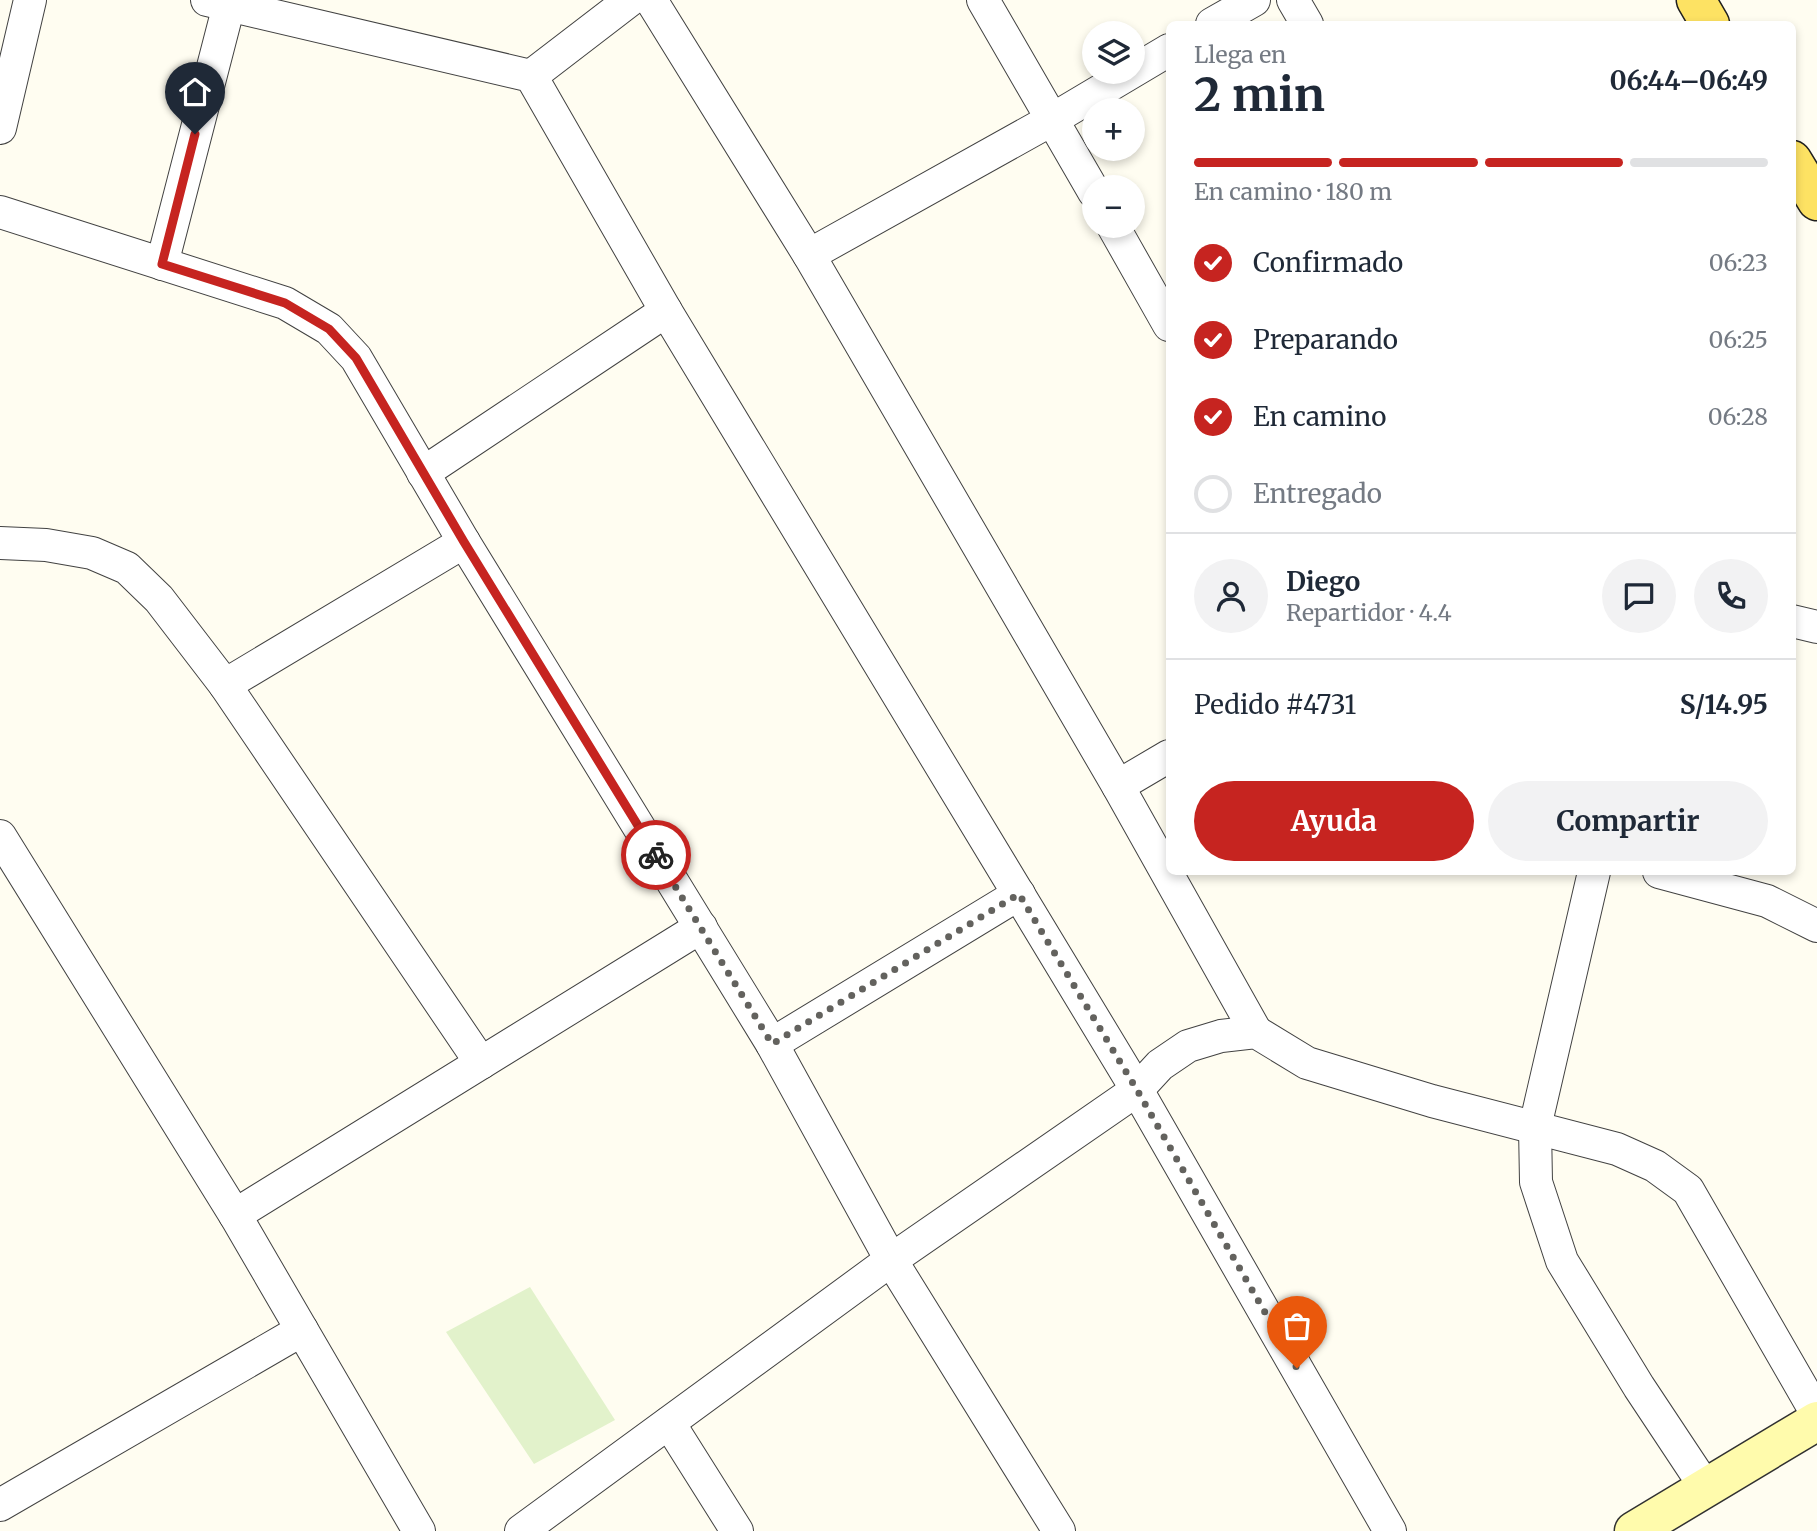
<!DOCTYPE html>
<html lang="es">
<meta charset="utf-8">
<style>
:root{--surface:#fff;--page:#f2f2f3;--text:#1f2937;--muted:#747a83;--line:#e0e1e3;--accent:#c62420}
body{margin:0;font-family:Merriweather,serif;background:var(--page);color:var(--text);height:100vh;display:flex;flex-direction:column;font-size:26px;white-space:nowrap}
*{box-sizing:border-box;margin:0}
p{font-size:23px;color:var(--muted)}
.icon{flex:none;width:38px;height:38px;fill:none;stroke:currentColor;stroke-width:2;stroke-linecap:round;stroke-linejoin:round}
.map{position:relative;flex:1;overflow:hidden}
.panel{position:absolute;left:1166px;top:21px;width:630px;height:854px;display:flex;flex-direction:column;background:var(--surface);border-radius:10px;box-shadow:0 4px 10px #0003}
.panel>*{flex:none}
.fabs{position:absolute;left:1082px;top:21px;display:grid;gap:14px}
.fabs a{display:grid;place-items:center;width:63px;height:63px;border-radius:50%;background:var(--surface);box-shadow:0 4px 10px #0003;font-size:35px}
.pin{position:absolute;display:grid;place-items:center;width:60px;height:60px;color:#fff;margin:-72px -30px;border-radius:50% 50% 50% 0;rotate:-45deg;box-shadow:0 0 7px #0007}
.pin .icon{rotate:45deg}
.courier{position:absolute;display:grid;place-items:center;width:70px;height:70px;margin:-35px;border:5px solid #c62420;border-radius:50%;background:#fff;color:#222;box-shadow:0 2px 9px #0007}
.summary em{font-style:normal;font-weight:700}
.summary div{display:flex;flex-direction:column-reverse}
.summary{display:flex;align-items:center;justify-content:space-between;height:119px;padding:0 28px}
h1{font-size:46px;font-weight:700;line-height:52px}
.bar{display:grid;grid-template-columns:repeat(4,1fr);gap:10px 7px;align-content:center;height:84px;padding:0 28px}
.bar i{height:9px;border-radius:5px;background:var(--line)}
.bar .on{background:var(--accent)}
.bar p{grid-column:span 4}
.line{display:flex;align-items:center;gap:18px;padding:0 28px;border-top:2px solid var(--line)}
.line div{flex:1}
.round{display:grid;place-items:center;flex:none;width:74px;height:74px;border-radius:37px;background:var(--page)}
ol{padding:0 28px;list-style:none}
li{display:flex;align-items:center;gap:21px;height:77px}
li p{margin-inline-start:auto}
li .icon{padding:7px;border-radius:50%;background:var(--accent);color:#fff;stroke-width:4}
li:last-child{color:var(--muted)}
li i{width:38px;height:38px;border:4px solid var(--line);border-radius:50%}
.primary-button{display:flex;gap:14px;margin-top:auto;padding:14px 28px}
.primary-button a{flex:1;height:80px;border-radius:42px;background:var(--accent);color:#fff;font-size:28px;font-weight:700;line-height:80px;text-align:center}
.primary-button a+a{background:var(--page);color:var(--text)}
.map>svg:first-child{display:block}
</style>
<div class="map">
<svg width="1817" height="1531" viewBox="0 0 1817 1531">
<rect width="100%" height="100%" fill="#fffdf1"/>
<!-- pitch -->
<path fill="#e2f2cb" d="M530 1287 615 1420 534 1464 446 1332Z"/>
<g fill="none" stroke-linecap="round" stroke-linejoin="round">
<defs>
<g id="street">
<path d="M207 0 531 76 666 311 1137 1090 1390 1531"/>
<path d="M651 0 809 255 1118 786 1256 1032"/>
<path d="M983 0 1094 192"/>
<path d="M1293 0 1307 24"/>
<path d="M1212 24 1254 0"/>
<path d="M531 76 630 0"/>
<path d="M0 128 30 0"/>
<path d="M0 212 285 303 329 329 356 358 464 542 772 1044 891 1260 1059 1531"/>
<path d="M1113 226 1169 325"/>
<path d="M809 255 1053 119 1169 50"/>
<path d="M162 264 229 5"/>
<path d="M423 473 666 311"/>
<path d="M0 543 46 545 92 553 127 568 159 599 225 685 481 1063"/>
<path d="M1792 621 1817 627"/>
<path d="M225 685 464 542"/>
<path d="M1118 786 1169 756"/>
<path d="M0 836 235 1215 419 1531"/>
<path d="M1594 872 1535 1127 1536 1182 1562 1261 1639 1387 1706 1488"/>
<path d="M1659 872 1767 901 1817 926"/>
<path d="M772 1044 1019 894"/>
<path d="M235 1215 701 927"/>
<path d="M669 1423 737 1531"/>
<path d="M0 1505 302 1330"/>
<path d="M521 1531 891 1260 1137 1090 1160 1065 1188 1046 1221 1036 1256 1032 1307 1063 1432 1101 1617 1149 1655 1166 1688 1190 1817 1414"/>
</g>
<path id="secondary" d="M1634 1531 1817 1421"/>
<g id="primary">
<path d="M1696 0 1710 24"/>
<path d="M1792 160 1817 201"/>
</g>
</defs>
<!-- street casing -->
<use href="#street" stroke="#424242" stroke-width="34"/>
<!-- secondary casing -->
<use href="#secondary" stroke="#313131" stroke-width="41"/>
<!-- primary casing -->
<use href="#primary" stroke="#202020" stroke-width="41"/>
<!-- street -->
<use href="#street" stroke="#fff" stroke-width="32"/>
<!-- secondary -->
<use href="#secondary" stroke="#fffbac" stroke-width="38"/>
<!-- primary -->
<use href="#primary" stroke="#fde263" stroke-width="38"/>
</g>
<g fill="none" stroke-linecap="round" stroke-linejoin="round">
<!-- done -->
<path stroke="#63625e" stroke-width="7" stroke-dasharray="0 12.6" d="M656 855 772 1044 1019 894 1137 1090 1297 1368"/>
<!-- route -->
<path stroke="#c62420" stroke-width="9" d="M195 134 162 264 285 303 329 329 356 358 464 542 656 855"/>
</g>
</svg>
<div class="fabs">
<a><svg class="icon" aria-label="layers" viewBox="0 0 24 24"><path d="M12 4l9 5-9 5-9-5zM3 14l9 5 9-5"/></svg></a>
<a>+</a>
<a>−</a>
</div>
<div class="pin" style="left:1297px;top:1368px;background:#ea580c"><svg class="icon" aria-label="bag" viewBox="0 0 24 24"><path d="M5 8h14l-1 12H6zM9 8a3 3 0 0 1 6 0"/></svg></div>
<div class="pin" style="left:195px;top:134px;background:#1f2937"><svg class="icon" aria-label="home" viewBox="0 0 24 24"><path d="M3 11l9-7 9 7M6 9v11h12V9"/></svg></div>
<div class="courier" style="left:656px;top:855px"><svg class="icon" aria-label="bike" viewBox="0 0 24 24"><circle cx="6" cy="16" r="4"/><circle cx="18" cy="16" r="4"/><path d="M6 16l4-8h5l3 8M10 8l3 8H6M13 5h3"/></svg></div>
<section class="panel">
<div class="summary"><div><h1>2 min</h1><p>Llega en</p></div><em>06:44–06:49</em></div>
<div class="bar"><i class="on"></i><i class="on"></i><i class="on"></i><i></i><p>En camino · 180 m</p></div>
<ol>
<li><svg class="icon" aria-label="check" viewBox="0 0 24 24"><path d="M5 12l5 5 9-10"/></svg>Confirmado<p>06:23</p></li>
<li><svg class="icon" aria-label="check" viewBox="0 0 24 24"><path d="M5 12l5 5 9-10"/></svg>Preparando<p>06:25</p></li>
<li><svg class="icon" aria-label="check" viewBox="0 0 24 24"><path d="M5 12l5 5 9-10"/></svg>En camino<p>06:28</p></li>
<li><i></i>Entregado</li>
</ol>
<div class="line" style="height:126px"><a class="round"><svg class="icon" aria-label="person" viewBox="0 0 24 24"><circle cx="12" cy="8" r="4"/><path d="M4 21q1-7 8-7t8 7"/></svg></a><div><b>Diego</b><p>Repartidor · 4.4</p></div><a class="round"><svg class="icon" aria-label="chat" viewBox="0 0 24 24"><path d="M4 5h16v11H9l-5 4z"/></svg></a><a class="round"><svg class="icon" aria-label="phone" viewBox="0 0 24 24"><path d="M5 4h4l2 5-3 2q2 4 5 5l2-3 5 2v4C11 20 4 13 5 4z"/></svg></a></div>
<div class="line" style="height:91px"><div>Pedido #4731</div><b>S/14.95</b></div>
<div class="primary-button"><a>Ayuda</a><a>Compartir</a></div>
</section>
</div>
